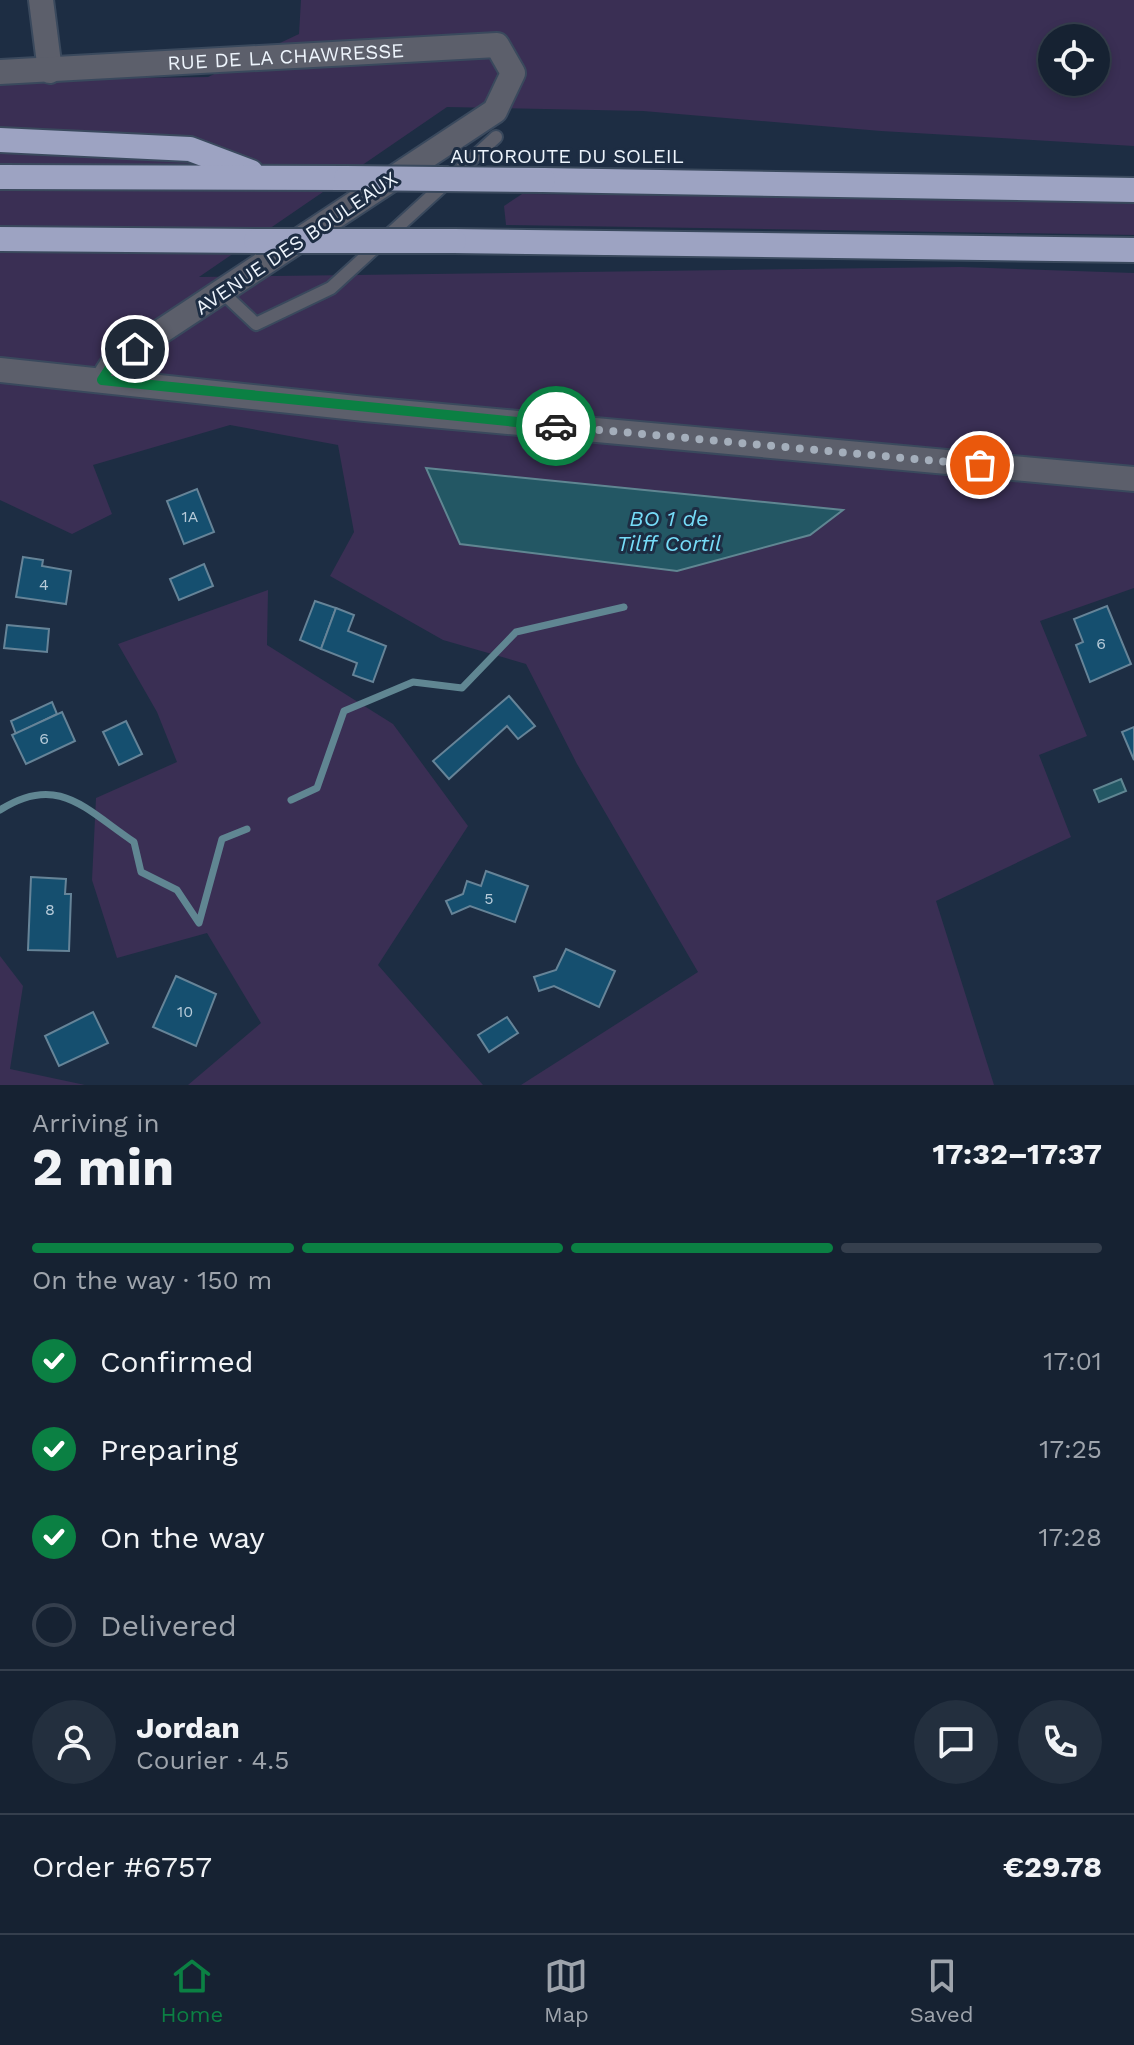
<!DOCTYPE html>
<meta charset="utf-8">
<style>
:root{--surface:#162232;--page:#232f3e;--text:#f1f3f6;--muted:#9ea4ac;--line:#353f4d;--accent:#0b8043}
body{margin:0;font-family:"Work Sans",sans-serif;background:var(--page);color:var(--text);height:100vh;display:flex;flex-direction:column;font-size:30px;white-space:nowrap}
*{box-sizing:border-box;margin:0}
p{font-size:26px;color:var(--muted)}
.icon{flex:none;width:44px;height:44px;fill:none;stroke:currentColor;stroke-width:2;stroke-linecap:round;stroke-linejoin:round}
.map{position:relative;height:1085px;overflow:hidden}
.sheet{display:flex;flex-direction:column;background:var(--surface);flex:1}
.sheet>*{flex:none}
.buttons{position:absolute;left:1038px;top:24px;display:grid;gap:16px}
.buttons a{display:grid;place-items:center;width:72px;height:72px;border-radius:50%;background:var(--surface);box-shadow:0 4px 12px #0003,0 0 0 2px var(--line);font-size:40px}
.pin{position:absolute;display:grid;place-items:center;width:68px;height:68px;color:#fff;margin:-34px;border:4px solid #fff;border-radius:50%;box-shadow:0 2px 8px #0007}
.courier{position:absolute;display:grid;place-items:center;width:80px;height:80px;margin:-40px;border:6px solid #0b8043;border-radius:50%;background:#fff;color:#222;box-shadow:0 2px 10px #0007}
.overview em{font-style:normal;font-weight:700}
.overview div{display:flex;flex-direction:column-reverse}
.overview{display:flex;align-items:center;justify-content:space-between;height:136px;padding:0 32px}
h1{font-size:52px;font-weight:700;line-height:60px}
.bar{display:grid;grid-template-columns:repeat(4,1fr);gap:12px 8px;align-content:center;height:96px;padding:0 32px}
.bar i{height:10px;border-radius:6px;background:var(--line)}
.bar .selected{background:var(--accent)}
.bar p{grid-column:span 4}
.line{display:flex;align-items:center;gap:20px;padding:0 32px;border-top:2px solid var(--line)}
.line div{flex:1}
.round{display:grid;place-items:center;flex:none;width:84px;height:84px;border-radius:42px;background:var(--page)}
ol{padding:0 32px;list-style:none}
li{display:flex;align-items:center;gap:24px;height:88px}
li p{margin-inline-start:auto}
li .icon{padding:8px;border-radius:50%;background:var(--accent);color:#fff;stroke-width:4}
li:last-child{color:var(--muted)}
li i{width:44px;height:44px;border:4px solid var(--line);border-radius:50%}
.tab-bar{display:flex;justify-content:space-around;align-items:center;height:112px;border-top:2px solid var(--line);background:var(--surface);font-size:22px;color:var(--muted)}
.tab-bar a{display:grid;justify-items:center;gap:4px}
.tab-bar .selected{color:var(--accent)}
.map>svg:first-child{display:block}
</style>
<div class="map">
<svg width="1134" height="1085" viewBox="0 0 1134 1085">
<rect width="100%" height="100%" fill="#1d2d43"/>
<!-- green -->
<g fill="#3a2f54" fill-rule="evenodd">
<path d="M301 0H1134V146L881 131 643 111 447 107 199 277 961 267 1134 273V588L1040 621 1087 736 1039 755 1071 837 936 901 994 1085H521L698 972 577 764 526 664 443 640 330 576 354 532 338 445 230 425 93 465 112 514 72 534 0 500V80L208 77 299 34ZM1052 38H1096V82H1052Z"/>
<path d="M522 194 955 197 1134 204V235L506 225 504 206Z"/>
<path d="M268 590 267 645 393 724 468 826 378 965 483 1085H188L261 1023 207 933 117 958 92 880 96 798 177 762 157 712 118 644Z"/>
<path d="M0 956 23 986 10 1069 85 1085H0Z"/>
</g>
<!-- water -->
<g fill="#235764" stroke="#608692" stroke-width="2">
<path d="M426 468 843 510 810 535 677 571 460 544Z"/>
<path d="M1121 779 1126 791 1099 802 1094 790Z"/>
</g>
<g fill="none" stroke-linecap="round" stroke-linejoin="round">
<!-- stream -->
<g stroke="#608692" stroke-width="7">
<path d="M291 800 317 788 344 711 413 682 462 688 516 632 624 607"/>
<path d="M0 810C58 773 85 809 134 842L141 872 177 890 199 923 222 839 247 829"/>
</g>
</g>
<!-- building -->
<g fill="#154f6f" stroke="#668498" stroke-width="2">
<path d="M197 489 214 532 184 544 167 501Z"/>
<path d="M23 557 43 560 42 566 71 571 66 604 16 597Z"/>
<path d="M204 564 213 586 179 600 170 579Z"/>
<path d="M315 601 336 608 321 649 300 640Z"/>
<path d="M1107 606 1131 664 1090 682 1076 645 1083 642 1074 619Z"/>
<path d="M336 608 354 615 348 631 386 646 373 682 353 675 357 663 321 649Z"/>
<path d="M7 625 49 629 47 652 4 648Z"/>
<path d="M509 696 535 726 518 739 507 726 449 779 433 761Z"/>
<path d="M52 702 57 714 16 734 11 721Z"/>
<path d="M62 712 75 741 26 764 12 735Z"/>
<path d="M126 721 142 754 119 765 103 732Z"/>
<path d="M1134 727V760L1122 732Z"/>
<path d="M486 871 528 886 515 922 470 906 452 914 446 901 463 894 467 881 481 886Z"/>
<path d="M31 877 66 879 65 894H71L69 951 28 950Z"/>
<path d="M566 949 615 971 599 1007 554 986 539 991 534 977 556 970Z"/>
<path d="M176 976 216 994 196 1046 153 1027Z"/>
<path d="M93 1012 108 1043 59 1066 45 1036Z"/>
<path d="M507 1017 518 1033 489 1052 478 1035Z"/>
</g>
<g fill="none" stroke-linecap="round" stroke-linejoin="round">
<defs>
<path id="service" d="M223 293 256 324 331 288 496 137"/>
<g id="minor">
<path d="M41 0 50 71"/>
<path id="s1" d="M0 72 497 45 513 73 495 111 113 363 102 380"/>
<path d="M0 370 365 409 1134 479"/>
</g>
<g id="motorway">
<path d="M0 140 190 149 251 172"/>
<path d="M0 177 346 178"/>
<path d="M543 180 1134 190"/>
<path d="M0 239 256 241"/>
<path d="M454 241 1134 250"/>
</g>
</defs>
<!-- service casing -->
<use href="#service" stroke="#3a495d" stroke-width="16"/>
<!-- minor casing -->
<use href="#minor" stroke="#3a495d" stroke-width="28"/>
<!-- motorway casing -->
<use href="#motorway" stroke="#3a495d" stroke-width="28"/>
<!-- service -->
<use href="#service" stroke="#5c5f6b" stroke-width="12"/>
<!-- minor -->
<use href="#minor" stroke="#5c5f6b" stroke-width="24"/>
<!-- motorway -->
<use href="#motorway" stroke="#9da3c2" stroke-width="24"/>
<defs>
<g id="motorway-bridge">
<path d="M346 178 543 180"/>
<path d="M256 241H454"/>
</g>
</defs>
<!-- motorway-bridge casing -->
<use href="#motorway-bridge" stroke="#3a495d" stroke-width="28" stroke-linecap="butt"/>
<!-- motorway-bridge -->
<use href="#motorway-bridge" stroke="#9da3c2" stroke-width="24"/>
</g>
<g fill="none" stroke-linecap="round" stroke-linejoin="round">
<!-- done -->
<path stroke="#a4aebb" stroke-width="8" stroke-dasharray="0 14.4" d="M556 426 980 465"/>
<!-- route -->
<path stroke="#0b8043" stroke-width="10" d="M135 349 113 363 102 380 556 426"/>
</g>
<g text-anchor="middle" dominant-baseline="central" stroke-width="6" stroke-linejoin="round" paint-order="stroke">
<!-- number labels -->
<g font-size="16" fill="#b7cbd9">
<text x="190" y="516">1A</text>
<text x="44" y="584">4</text>
<text x="1101" y="643">6</text>
<text x="44" y="738">6</text>
<text x="489" y="898">5</text>
<text x="50" y="909">8</text>
<text x="185" y="1011">10</text>
</g>
<!-- street labels -->
<g font-size="20" fill="#edf4fc" stroke="#1d2d43">
<text stroke="none"><textPath href="#s1" startOffset="286">RUE DE LA CHAWRESSE</textPath></text>
<text x="567" y="156">AUTOROUTE DU SOLEIL</text>
<text transform="translate(296 243) rotate(-34)">AVENUE DES BOULEAUX</text>
</g>
<!-- water labels -->
<g font-size="22" font-style="italic" fill="#76dcf8" stroke="#1d2d43">
<text x="669" y="518">BO 1 de<tspan x="669" dy="25">Tilff Cortil</tspan></text>
</g>
</g>
</svg>
<div class="buttons">
<a><svg class="icon" aria-label="locate" viewBox="0 0 24 24"><circle cx="12" cy="12" r="6"/><path d="M12 2v4M12 18v4M2 12h4M18 12h4"/></svg></a>
</div>
<div class="pin" style="left:980px;top:465px;background:#ea580c"><svg class="icon" aria-label="bag" viewBox="0 0 24 24"><path d="M5 8h14l-1 12H6zM9 8a3 3 0 0 1 6 0"/></svg></div>
<div class="pin" style="left:135px;top:349px;background:#1f2937"><svg class="icon" aria-label="home" viewBox="0 0 24 24"><path d="M3 11l9-7 9 7M6 9v11h12V9"/></svg></div>
<div class="courier" style="left:556px;top:426px"><svg class="icon" aria-label="car" viewBox="0 0 24 24"><path d="M5 17H2v-5l4-1 3-4h7l3 4 3 1v5h-3M9 17h6M6 11h13"/><circle cx="7" cy="17" r="2"/><circle cx="17" cy="17" r="2"/></svg></div>
</div>
<section class="sheet">
<div class="overview"><div><h1>2 min</h1><p>Arriving in</p></div><em>17:32–17:37</em></div>
<div class="bar"><i class="selected"></i><i class="selected"></i><i class="selected"></i><i></i><p>On the way · 150 m</p></div>
<ol>
<li><svg class="icon" aria-label="check" viewBox="0 0 24 24"><path d="M5 12l5 5 9-10"/></svg>Confirmed<p>17:01</p></li>
<li><svg class="icon" aria-label="check" viewBox="0 0 24 24"><path d="M5 12l5 5 9-10"/></svg>Preparing<p>17:25</p></li>
<li><svg class="icon" aria-label="check" viewBox="0 0 24 24"><path d="M5 12l5 5 9-10"/></svg>On the way<p>17:28</p></li>
<li><i></i>Delivered</li>
</ol>
<div class="line" style="height:144px"><a class="round"><svg class="icon" aria-label="person" viewBox="0 0 24 24"><circle cx="12" cy="8" r="4"/><path d="M4 21q1-7 8-7t8 7"/></svg></a><div><b>Jordan</b><p>Courier · 4.5</p></div><a class="round"><svg class="icon" aria-label="chat" viewBox="0 0 24 24"><path d="M4 5h16v11H9l-5 4z"/></svg></a><a class="round"><svg class="icon" aria-label="phone" viewBox="0 0 24 24"><path d="M5 4h4l2 5-3 2q2 4 5 5l2-3 5 2v4C11 20 4 13 5 4z"/></svg></a></div>
<div class="line" style="height:104px"><div>Order #6757</div><b>€29.78</b></div>
</section>
<nav class="tab-bar">
<a class="selected"><svg class="icon" aria-label="home" viewBox="0 0 24 24"><path d="M3 11l9-7 9 7M6 9v11h12V9"/></svg>Home</a>
<a><svg class="icon" aria-label="map" viewBox="0 0 24 24"><path d="M3 6l6-2 6 2 6-2v14l-6 2-6-2-6 2zM9 4v14M15 6v14"/></svg>Map</a>
<a><svg class="icon" aria-label="saved" viewBox="0 0 24 24"><path d="M7 4h10v16l-5-4-5 4z"/></svg>Saved</a>
</nav>
